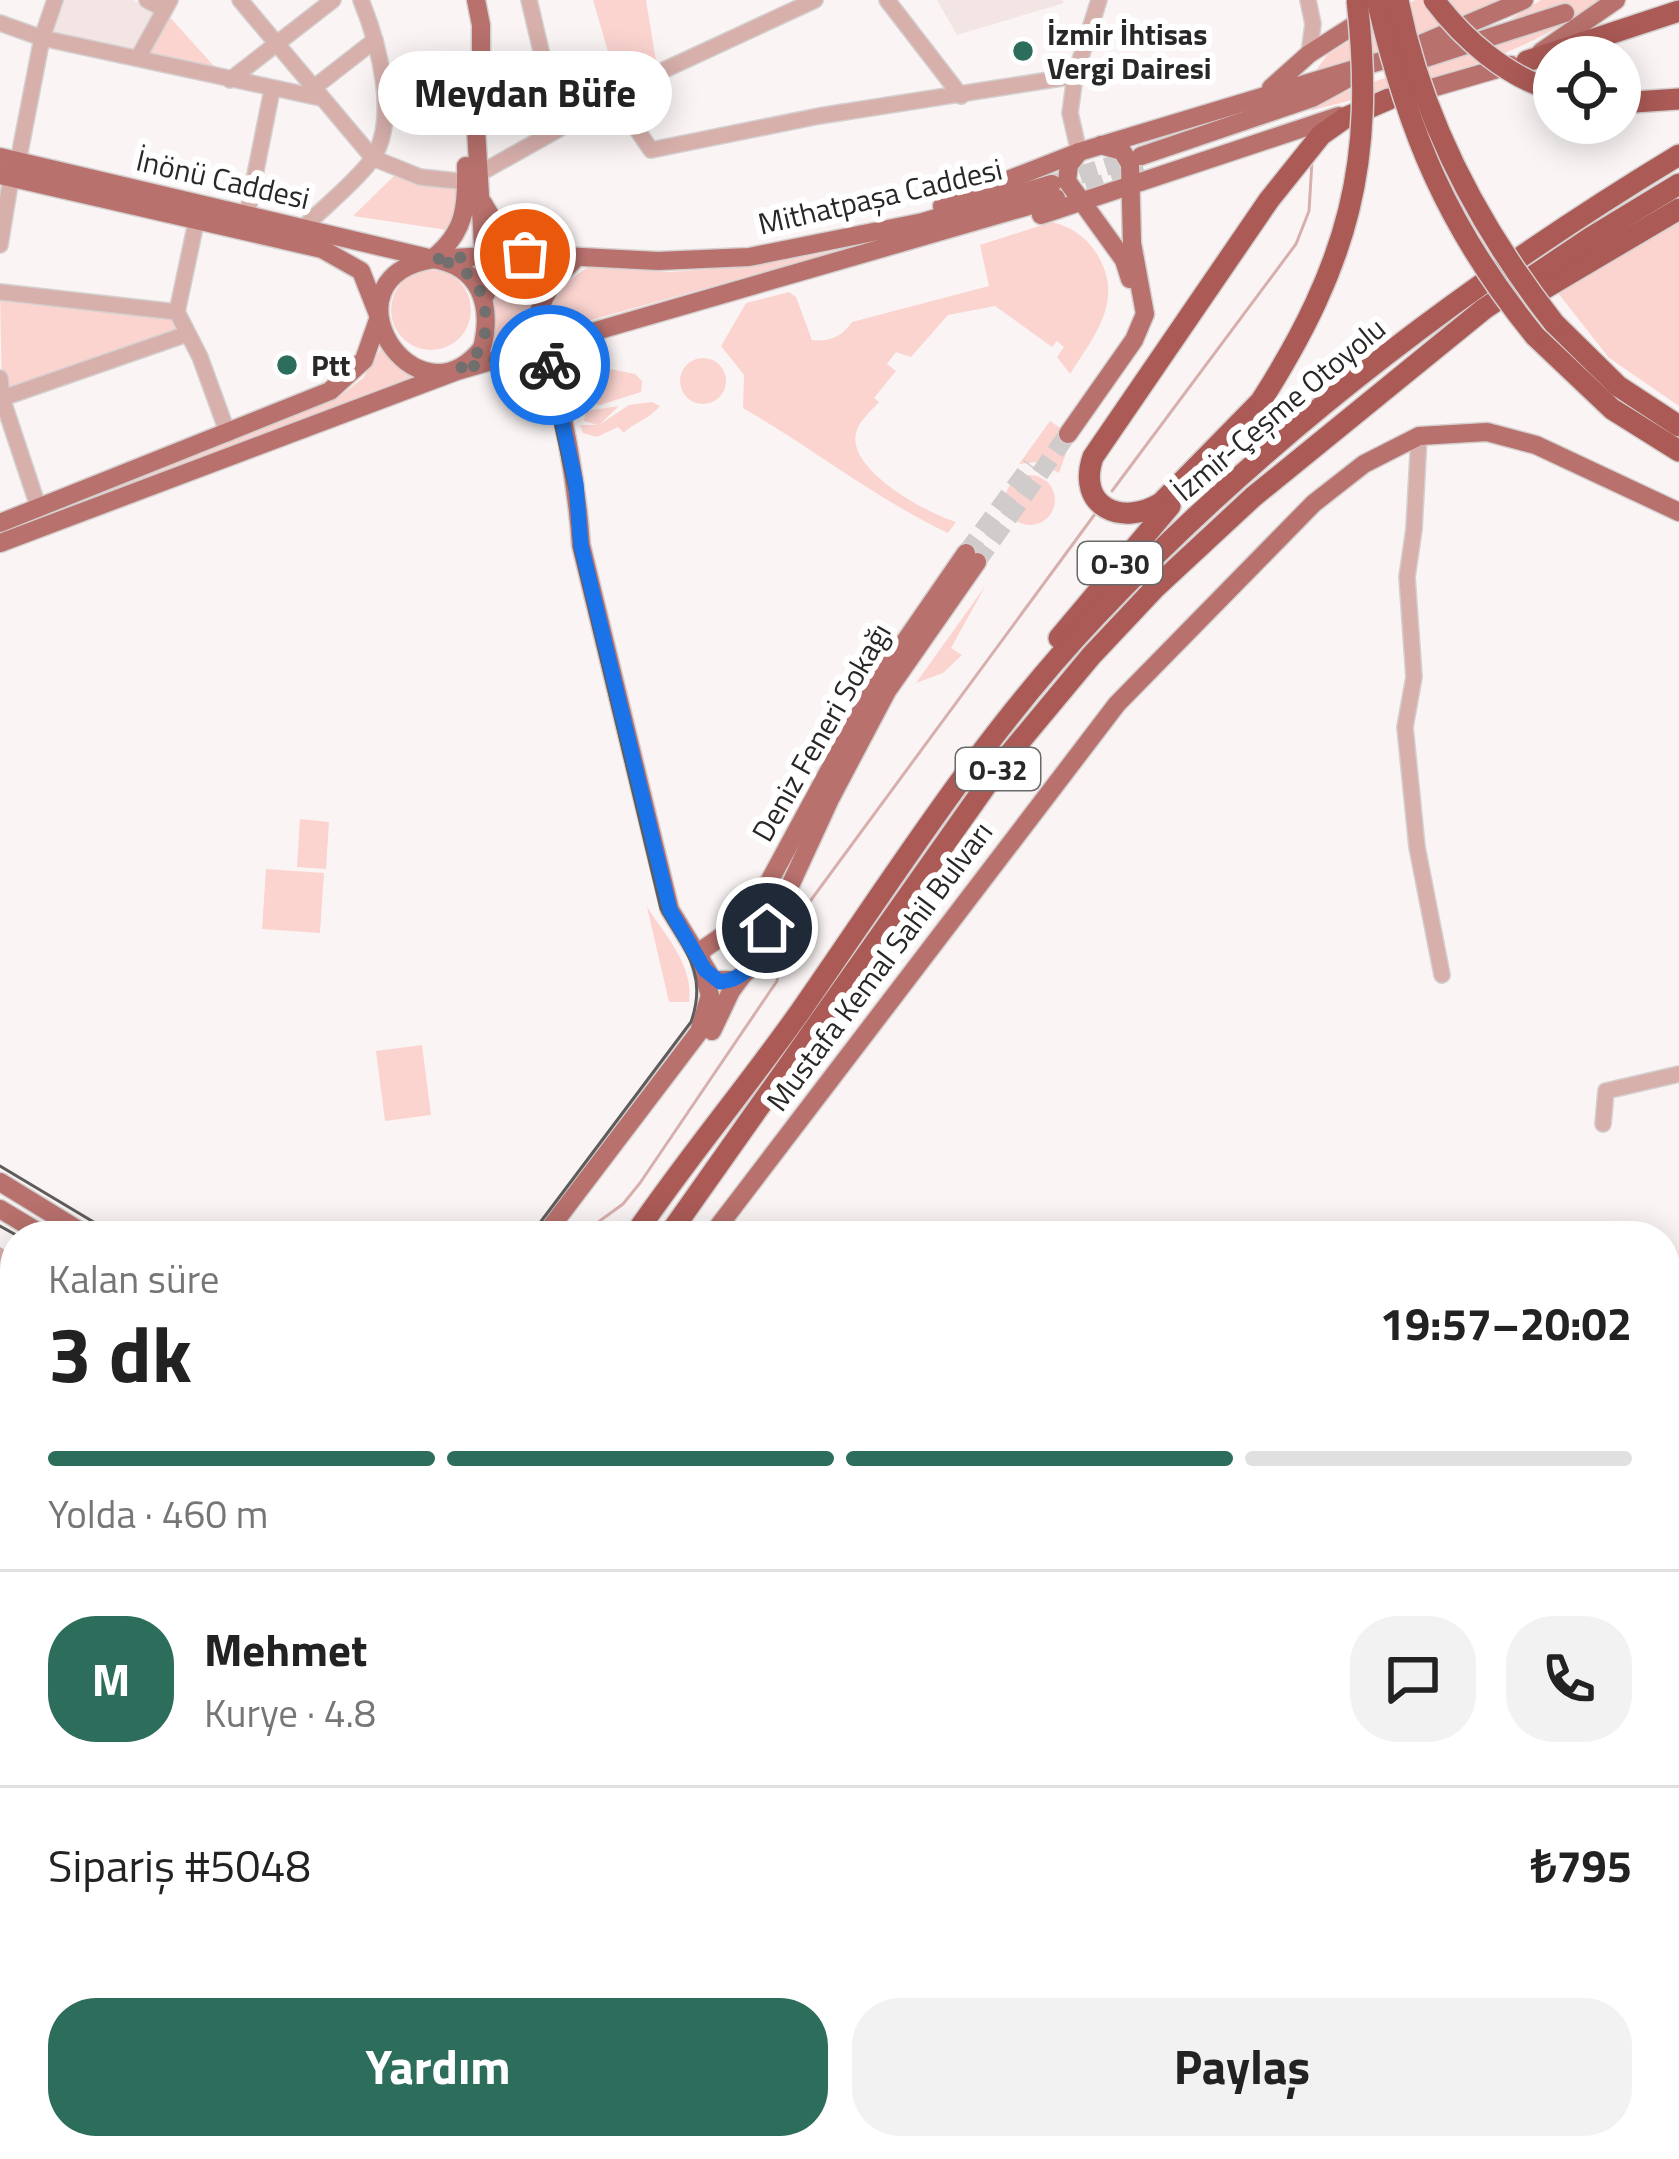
<!DOCTYPE html>
<html lang="tr">
<meta charset="utf-8">
<style>
:root{--surface:#fff;--page:#f2f2f2;--text:#222;--muted:#767676;--line:#e0e0e0;--accent:#2d6d5b}
body{margin:0;font-family:"Titillium Web",sans-serif;background:var(--page);color:var(--text);height:100vh;display:flex;flex-direction:column;font-size:45px;white-space:nowrap}
*{box-sizing:border-box;margin:0}
p{font-size:39px;color:var(--muted)}
.icon{flex:none;width:66px;height:66px;fill:none;stroke:currentColor;stroke-width:2;stroke-linecap:round;stroke-linejoin:round}
.map{position:relative;flex:1;overflow:hidden}
.side{position:absolute;left:0px;top:1221px;width:1680px;height:939px;display:flex;flex-direction:column;background:var(--surface);border-radius:48px 48px 0 0;box-shadow:0 6px 30px #0003}
.side>*{flex:none}
.tools{position:absolute;left:1533px;top:36px;display:grid;gap:24px}
.tools a{display:grid;place-items:center;width:108px;height:108px;border-radius:50%;background:var(--surface);box-shadow:0 6px 30px #0003;font-size:60px}
.pin{position:absolute;display:grid;place-items:center;width:102px;height:102px;color:#fff;margin:-51px;border:6px solid #fff;border-radius:50%;box-shadow:0 3px 12px #0007}
.courier{position:absolute;display:grid;place-items:center;width:120px;height:120px;margin:-60px;border:9px solid #1a73e8;border-radius:50%;background:#fff;color:#222;box-shadow:0 3px 15px #0007}
.bubble{position:absolute;height:84px;border-radius:42px;background:var(--surface);box-shadow:0 6px 30px #0003;font-size:39px;font-weight:700;line-height:84px;text-align:center}
.overview em{font-style:normal;font-weight:700}
.overview div{display:flex;flex-direction:column-reverse}
.overview{display:flex;align-items:center;justify-content:space-between;height:204px;padding:0 48px}
h1{font-size:78px;font-weight:700;line-height:90px}
.bar{display:grid;grid-template-columns:repeat(4,1fr);gap:18px 12px;align-content:center;height:144px;padding:0 48px}
.bar i{height:15px;border-radius:9px;background:var(--line)}
.bar .active{background:var(--accent)}
.bar p{grid-column:span 4}
.line{display:flex;align-items:center;gap:30px;padding:0 48px;border-top:3px solid var(--line)}
.line div{flex:1}
.round{display:grid;place-items:center;flex:none;width:126px;height:126px;border-radius:48px;background:var(--page)}
.action{display:flex;gap:24px;margin-top:auto;padding:24px 48px}
.action a{flex:1;height:138px;border-radius:48px;background:var(--accent);color:#fff;font-size:48px;font-weight:700;line-height:138px;text-align:center}
.action a+a{background:var(--page);color:var(--text)}
.map>svg:first-child{display:block}
</style>
<div class="map">
<svg width="1679" height="2159" viewBox="0 0 1679 2159">
<rect width="100%" height="100%" fill="#faf5f4"/>
<!-- built -->
<g fill="#f3e5e3">
<path d="M61 0H133L156 13 135 49 48 33Z"/>
<path d="M937 0H1062L1064 3 957 35Z"/>
<path d="M1665 1345 1679 1347V1544L1665 1549Z"/>
</g>
<!-- green -->
<g fill="#fbd4d0">
<path d="M593 0H646L657 67 618 86Z"/>
<path d="M1415 0H1498L1346 67 1312 76 1327 55Z"/>
<path d="M1541 0H1599C1515 64 1410 85 1309 111L1347 91 1437 60 1569 6 1510 19Z"/>
<path d="M167 14 222 75 146 55Z"/>
<path d="M397 173 464 184 454 231 353 216Z"/>
<path d="M1052 222C1072 227 1086 237 1097 254 1125 300 1095 335 1070 374L1057 357 1064 347 1057 341 1052 347 995 306 948 315 911 357 896 352 887 364 896 371 874 398 879 402C871 411 859 421 856 433 847 470 927 513 956 522L948 533C876 499 812 448 743 408L744 375 721 346 746 303 789 292 796 297 812 340C829 342 842 337 852 322L989 286 980 245Z"/>
<path d="M1679 222V406L1609 358 1558 293Z"/>
<path d="M851 248 555 330 551 326C548 298 566 280 589 267L670 272 752 266Z"/>
<path d="M493 265 557 267 533 300 530 336 489 348Z"/>
<circle cx="431" cy="310" r="40"/>
<path d="M0 292 177 312 187 334 2 398Z"/>
<path d="M383 345 395 361 418 377 0 539V532L336 399 363 378Z"/>
<circle cx="703" cy="381" r="23"/>
<path d="M600 367 635 374 642 381 641 392 600 405 573 401 566 386 571 375Z"/>
<path d="M652 402 660 406C647 421 634 422 624 433L618 427 597 437 583 433 580 425H597L584 421 586 411 619 406 599 425 629 405Z"/>
<path d="M1050 421 1072 436 1059 473 1038 462 1019 464Z"/>
<circle cx="1030" cy="500" r="25"/>
<path d="M986 585 951 648 962 655 943 673 916 683Z"/>
<path d="M300 819 329 822 326 869 297 867Z"/>
<path d="M266 869 324 873 320 933 262 929Z"/>
<path d="M647 907C666 936 694 966 689 1002H669Z"/>
<path d="M422 1045 431 1115 385 1121 376 1051Z"/>
<path d="M1679 1615V2159H1356L1344 2145H1665V1619Z"/>
</g>
<!-- water -->
<path fill="#d7b0ad" d="M0 1247 15 1256V2145H1301L1313 2159H0Z"/>
<g fill="none" stroke-linecap="round" stroke-linejoin="round">
<!-- stream -->
<g stroke="#d7b0ad" stroke-width="3">
<path d="M1112 491 1296 244 1309 211 1312 161"/>
<path d="M586 1231 623 1204 640 1183 777 981 786 934 1095 514"/>
</g>
<!-- ferry -->
<g stroke="#53201f" stroke-width="3" stroke-dasharray="15 12" stroke-linecap="butt">
<path d="M0 1803 15 1810"/>
<path d="M322 2159 334 2145"/>
<path d="M469 2159 474 2145"/>
</g>
<!-- major-tunnel -->
<g stroke="#d0cccb" stroke-width="18" stroke-dasharray="18 9" stroke-linecap="butt">
<path d="M1054 183 1141 156"/>
<path d="M1061 197 1144 170"/>
<path d="M966 553 1031 465"/>
<path d="M977 562 1068 434"/>
</g>
<defs>
<g id="minor">
<path d="M147 0 164 9"/>
<path d="M240 0 373 158 420 177 467 182"/>
<path d="M529 0 559 127"/>
<path d="M887 0 961 96"/>
<path d="M1308 0 1313 24 1309 54"/>
<path d="M0 23 42 38 321 98"/>
<path d="M138 58 170 0"/>
<path d="M230 80 333 0"/>
<path d="M316 86 375 40"/>
<path d="M615 98 651 150 819 116 1075 76"/>
<path d="M1079 152 1070 113 1075 76 1099 0"/>
<path d="M18 162 42 38 55 0"/>
<path d="M477 175 662 71 815 0"/>
<path d="M247 215 272 90"/>
<path d="M197 218 177 312 200 357 228 434"/>
<path d="M303 228C325 206 351 186 370 162 401 122 378 42 361 0"/>
<path d="M0 245 11 178"/>
<path d="M0 292 177 312"/>
<path d="M0 378 2 398 38 506"/>
<path d="M0 399 187 334"/>
<path d="M1419 436 1414 529 1407 577 1414 677 1405 727 1417 847 1442 975"/>
<path d="M1603 1124 1606 1091 1679 1074"/>
</g>
<g id="major">
<path d="M476 0 481 25V80L475 113 486 294"/>
<path d="M1402 52 1524 0"/>
<path d="M1541 52 1616 0"/>
<path d="M1404 65 1565 13"/>
<path d="M1271 88 1309 54 1370 15"/>
<path d="M1411 94 1511 65"/>
<path d="M1079 152 1069 165 1067 181 1124 260 1130 279"/>
<path d="M1141 156 1312 98 1345 80"/>
<path d="M0 157 433 259 525 254 658 261 749 257 923 222 1052 184"/>
<path d="M0 175 322 249 361 271 379 317"/>
<path d="M483 203 503 237 525 254"/>
<path d="M942 206 1079 152 1381 61"/>
<path d="M1041 215 1339 116"/>
<path d="M433 258C466 232 467 205 466 166"/>
<path d="M433 259C480 266 493 305 482 348 415 432 317 278 433 259Z"/>
<path d="M575 259C556 279 540 295 537 323 535 344 549 357 553 376 567 432 577 488 581 545L670 910 713 980H736L751 968"/>
<path d="M1068 434 1134 340 1145 314 1132 243 1130 164 1122 151 1101 145"/>
<path d="M0 523 330 391 364 360 379 317"/>
<path d="M0 543 457 371 1056 198"/>
<path d="M712 1031 731 991 759 953 830 799 887 691 977 562"/>
<path d="M0 1182 88 1236"/>
<path d="M0 1209 45 1236"/>
<path d="M544 1236 699 1032 710 995 700 963 702 950 750 917 877 682 966 553"/>
<path d="M711 1236 1117 704 1314 503 1364 464 1419 436 1487 432 1536 445 1679 512"/>
<path d="M1665 1569 1679 1567"/>
<path d="M1665 1590 1679 1587"/>
</g>
<g id="highway">
<path d="M1527 61 1679 11"/>
<path d="M1620 103 1679 99"/>
<path d="M1520 303 1679 209"/>
<path d="M1554 323 1618 386 1679 426"/>
<path d="M1535 336 1612 409 1679 451"/>
<path d="M1261 401 1161 503C1122 527 1076 507 1093 457L1269 200 1321 135 1345 118 1389 99"/>
<path d="M1059 638 1170 506"/>
<path d="M634 1236C687 1158 748 1086 802 1009 896 874 982 736 1096 616 1267 435 1466 284 1679 155"/>
<path d="M668 1236 1002 763 1091 656 1155 588 1253 497 1484 309 1590 238 1679 184"/>
</g>
</defs>
<!-- minor casing -->
<use href="#minor" stroke="#d4d0cf" stroke-width="18"/>
<!-- major casing -->
<use href="#major" stroke="#d4d0cf" stroke-width="21"/>
<!-- highway casing -->
<use href="#highway" stroke="#d4d0cf" stroke-width="24"/>
<!-- minor -->
<use href="#minor" stroke="#d7afab" stroke-width="15"/>
<!-- major -->
<use href="#major" stroke="#b8716d" stroke-width="18"/>
<!-- highway -->
<use href="#highway" stroke="#ab5a56" stroke-width="21"/>
<!-- tram -->
<g stroke="#5f5d5c" stroke-width="3">
<path d="M0 1166 117 1236"/>
<path d="M0 1226 18 1236"/>
<path d="M530 1236 691 1022C708 974 685 950 661 909L575 549 571 495 546 382"/>
</g>
<defs>
<g id="highway-bridge">
<path d="M1377 0C1408 133 1448 229 1535 336"/>
<path d="M1398 0C1422 120 1479 227 1554 323"/>
<path d="M1434 0C1464 40 1506 76 1554 91"/>
<path d="M1261 401C1348 264 1376 163 1357 0"/>
</g>
</defs>
<!-- highway-bridge casing -->
<use href="#highway-bridge" stroke="#d4d0cf" stroke-width="24" stroke-linecap="butt"/>
<!-- highway-bridge -->
<use href="#highway-bridge" stroke="#ab5a56" stroke-width="21"/>
</g>
<g fill="none" stroke-linecap="round" stroke-linejoin="round">
<!-- done -->
<path stroke="#72706f" stroke-width="12" stroke-dasharray="0 21.6" d="M525 254 433 259C480 266 493 305 482 348L458 371 539 346 550 365"/>
<!-- route -->
<path stroke="#1a73e8" stroke-width="15" d="M550 365 576 484 581 545 670 910 705 970 720 982C751 979 758 955 767 928"/>
</g>
<!-- markers -->
<g fill="#2d6d5b" stroke="#fff" stroke-width="4.5">
<circle cx="1023" cy="51" r="12"/>
<circle cx="287" cy="365" r="12"/>
</g>
<g text-anchor="middle" dominant-baseline="central" stroke-width="12" stroke-linejoin="round" paint-order="stroke">
<!-- shield labels -->
<g fill="#fff" stroke="#696868" stroke-width="3">
<rect x="1078" y="542" width="84" height="42" rx="9"/>
<rect x="956" y="748" width="84" height="42" rx="9"/>
</g>
<g font-size="27" font-weight="bold" fill="#292827">
<text x="1120" y="563">O-30</text>
<text x="998" y="769">O-32</text>
</g>
<!-- poi labels -->
<g font-size="30" font-weight="bold" fill="#292827" stroke="#fff" text-anchor="start">
<text x="1047" y="34">İzmir İhtisas<tspan x="1047" dy="34">Vergi Dairesi</tspan></text>
<text x="311" y="365">Ptt</text>
</g>
<!-- street labels -->
<g font-size="30" fill="#292827" stroke="#fff">
<text transform="translate(223 179) rotate(13)">İnönü Caddesi</text>
<text transform="translate(880 196) rotate(-13)">Mithatpaşa Caddesi</text>
<text transform="translate(1279 409) rotate(-40)">İzmir-Çeşme Otoyolu</text>
<text transform="translate(821 732) rotate(-60)">Deniz Feneri Sokağı</text>
<text transform="translate(879 966) rotate(-53)">Mustafa Kemal Sahil Bulvarı</text>
</g>
</g>
</svg>
<div class="tools">
<a><svg class="icon" aria-label="locate" viewBox="0 0 24 24"><circle cx="12" cy="12" r="6"/><path d="M12 2v4M12 18v4M2 12h4M18 12h4"/></svg></a>
</div>
<div class="pin" style="left:525px;top:254px;background:#ea580c"><svg class="icon" aria-label="bag" viewBox="0 0 24 24"><path d="M5 8h14l-1 12H6zM9 8a3 3 0 0 1 6 0"/></svg></div>
<div class="pin" style="left:767px;top:928px;background:#1f2937"><svg class="icon" aria-label="home" viewBox="0 0 24 24"><path d="M3 11l9-7 9 7M6 9v11h12V9"/></svg></div>
<div class="courier" style="left:550px;top:365px"><svg class="icon" aria-label="bike" viewBox="0 0 24 24"><circle cx="6" cy="16" r="4"/><circle cx="18" cy="16" r="4"/><path d="M6 16l4-8h5l3 8M10 8l3 8H6M13 5h3"/></svg></div>
<div class="bubble" style="left:378px;top:51px;width:294px">Meydan Büfe</div>
<section class="side">
<div class="overview"><div><h1>3 dk</h1><p>Kalan süre</p></div><em>19:57–20:02</em></div>
<div class="bar"><i class="active"></i><i class="active"></i><i class="active"></i><i></i><p>Yolda · 460 m</p></div>
<div class="line" style="height:216px"><b class="round" style="background:var(--accent);color:#fff">M</b><div><b>Mehmet</b><p>Kurye · 4.8</p></div><a class="round"><svg class="icon" aria-label="chat" viewBox="0 0 24 24"><path d="M4 5h16v11H9l-5 4z"/></svg></a><a class="round"><svg class="icon" aria-label="phone" viewBox="0 0 24 24"><path d="M5 4h4l2 5-3 2q2 4 5 5l2-3 5 2v4C11 20 4 13 5 4z"/></svg></a></div>
<div class="line" style="height:156px"><div>Sipariş #5048</div><b>₺795</b></div>
<div class="action"><a>Yardım</a><a>Paylaş</a></div>
</section>
</div>
